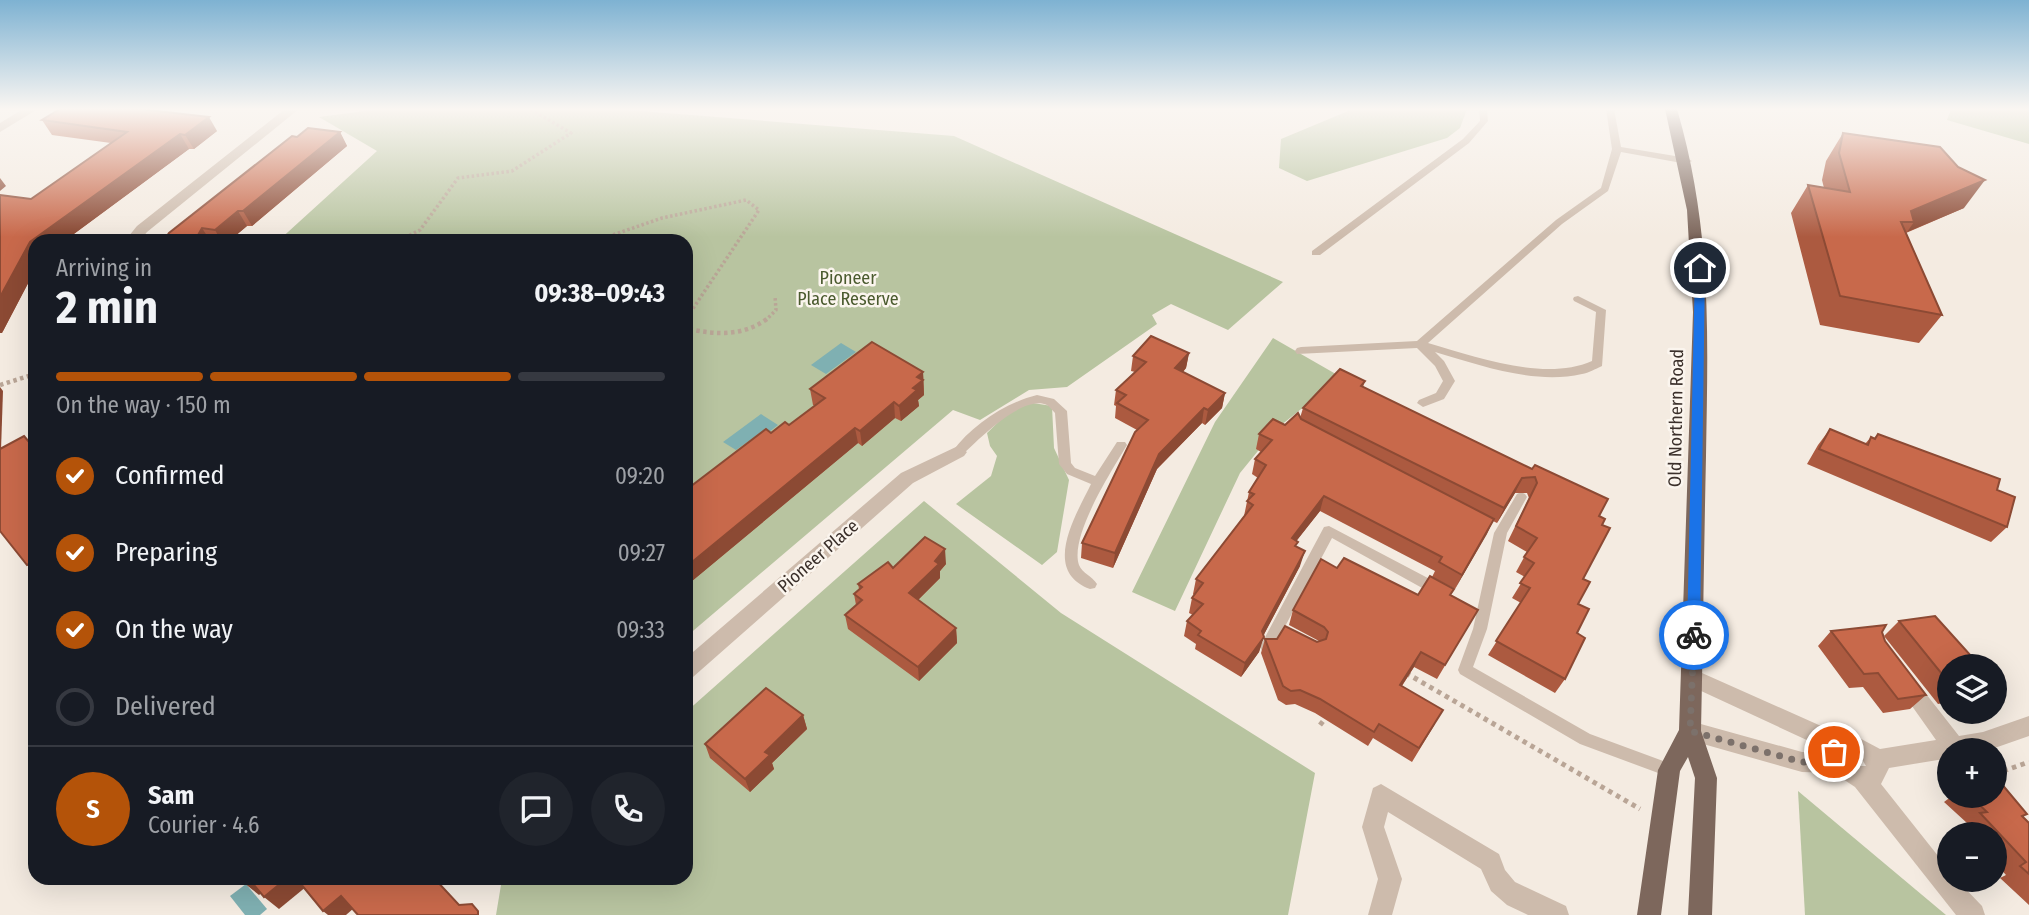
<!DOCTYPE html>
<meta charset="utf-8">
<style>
:root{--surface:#171b24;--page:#20242c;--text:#f1f3f6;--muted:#9ea1a6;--line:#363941;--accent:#b45309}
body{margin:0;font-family:"Fira Sans Condensed",sans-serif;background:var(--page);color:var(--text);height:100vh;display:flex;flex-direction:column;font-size:26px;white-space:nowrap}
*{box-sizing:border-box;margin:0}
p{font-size:23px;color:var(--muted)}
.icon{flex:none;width:38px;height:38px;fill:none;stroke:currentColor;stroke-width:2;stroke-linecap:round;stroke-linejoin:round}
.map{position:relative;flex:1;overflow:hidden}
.drawer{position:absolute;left:28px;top:234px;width:665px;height:651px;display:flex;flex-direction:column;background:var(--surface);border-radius:21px;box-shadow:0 7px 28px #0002}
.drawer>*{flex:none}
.tools{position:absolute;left:1937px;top:654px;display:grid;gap:14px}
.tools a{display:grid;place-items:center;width:70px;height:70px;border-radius:50%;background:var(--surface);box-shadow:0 7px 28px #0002;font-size:35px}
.pin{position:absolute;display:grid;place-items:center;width:60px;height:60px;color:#fff;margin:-30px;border:4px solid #fff;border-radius:50%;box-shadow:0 2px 7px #0007}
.courier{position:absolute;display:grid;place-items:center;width:70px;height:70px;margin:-35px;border:5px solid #1a73e8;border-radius:50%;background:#fff;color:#222;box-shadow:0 2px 9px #0007}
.head em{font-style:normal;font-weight:700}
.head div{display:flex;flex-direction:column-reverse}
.head{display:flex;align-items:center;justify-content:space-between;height:119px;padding:0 28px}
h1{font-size:46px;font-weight:700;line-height:52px}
.bar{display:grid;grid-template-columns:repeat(4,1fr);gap:10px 7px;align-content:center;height:84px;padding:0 28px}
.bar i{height:9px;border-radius:5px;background:var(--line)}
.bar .active{background:var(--accent)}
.bar p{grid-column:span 4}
.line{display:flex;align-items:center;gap:18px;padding:0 28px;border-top:2px solid var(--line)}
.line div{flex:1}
.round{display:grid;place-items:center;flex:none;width:74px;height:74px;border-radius:37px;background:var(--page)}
ol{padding:0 28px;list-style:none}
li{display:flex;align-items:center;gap:21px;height:77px}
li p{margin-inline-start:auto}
li .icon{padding:7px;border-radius:50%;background:var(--accent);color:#fff;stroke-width:4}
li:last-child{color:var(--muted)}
li i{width:38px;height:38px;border:4px solid var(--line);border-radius:50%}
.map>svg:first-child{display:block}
</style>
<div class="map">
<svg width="2029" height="915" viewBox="0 0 2029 915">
<rect width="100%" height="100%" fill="#f4ebe1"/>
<!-- green -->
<g fill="#b8c4a0">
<path d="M380 109H615L954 136 1283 282 1228 330 1171 304 1152 315 1157 324 1067 387 1029 390 980 420 953 410 687 636 686 242H277L377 151 319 117Z"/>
<path d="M1353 109H1467L1460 128 1447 138 1307 181 1279 168 1281 139Z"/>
<path d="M1951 109H2029V144L1947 120Z"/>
<path d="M1273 338 1341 377 1275 430 1240 473 1175 611 1132 592 1215 422Z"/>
<path d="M1020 401 1052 406 1054 448 1069 480 1057 552 1042 565 956 504 991 476 997 456 990 446 987 433Z"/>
<path d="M924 501 1061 613 1315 773 1288 915H496L502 879 686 878V712Z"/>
<path d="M1798 791 1946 915H1805Z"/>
</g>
<!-- water -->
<g fill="#7fb0b2">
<path d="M841 343 856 352 826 374 811 365Z"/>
<path d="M761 414 778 425 768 433 763 431 736 450 723 442Z"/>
<path d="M246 884 267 909 260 915H245L230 896Z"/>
</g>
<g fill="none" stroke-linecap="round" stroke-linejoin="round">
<!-- path-far2 -->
<g stroke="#b9a596" stroke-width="3.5" stroke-dasharray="2.5 2.5" stroke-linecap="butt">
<path d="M396 242 420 230 458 178 512 171 571 133 530 109"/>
<path d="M549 242 598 240 662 218 746 200 759 210 686 319"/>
<path d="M765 321 776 310 775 296"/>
</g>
<!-- path-far1 -->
<g stroke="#b9a596" stroke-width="4.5" stroke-dasharray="3.5 3.5" stroke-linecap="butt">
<path d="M686 323 689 329C717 335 743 336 767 319"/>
<path d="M0 385 35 374"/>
</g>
<!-- path -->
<g stroke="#b9a596" stroke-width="5" stroke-dasharray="4.5 4.5" stroke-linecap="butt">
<path d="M1406 673 1640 809"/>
<path d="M1320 725 1328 715"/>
<path d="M1995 774 2029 762"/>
</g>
<!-- service -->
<g fill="#cdbbac" fill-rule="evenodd">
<path d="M1479 109H1487L1488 121 1469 143 1320 255H1312V251L1463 139 1480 121Z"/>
<path d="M1606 109H1614L1621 147 1687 158 1692 161 1687 164 1621 152 1608 191 1562 224 1428 343C1476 357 1545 382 1592 361L1596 312 1574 301 1573 299 1574 297 1578 296 1606 310 1602 366C1595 369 1589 373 1582 374 1534 385 1480 365 1435 352L1444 361 1455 381 1444 399 1423 407 1417 403 1419 400 1436 393 1443 381 1435 366 1417 348 1297 354 1295 351 1297 348 1301 347 1417 341 1556 220 1601 188 1612 149Z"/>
<path d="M1037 395 1054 399 1067 411 1071 463 1075 468 1095 476 1117 442H1125L1127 445C1113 469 1069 536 1079 565 1082 573 1092 576 1097 584L1095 588 1090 589C1041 571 1076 515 1091 484L1067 474 1059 464 1055 413C1052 410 1050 407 1047 405 1023 394 978 440 962 455L958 456 952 452C972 425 1005 403 1037 395Z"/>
<path d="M1521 492 1525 494 1527 497 1507 533 1487 629 1473 667 1590 734 1674 765 1677 770 1674 775 1669 777 1580 744 1460 674 1458 670 1473 629 1494 533 1517 494Z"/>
<path d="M1329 526 1443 586 1445 590 1443 594 1438 596 1433 594 1332 538 1272 651 1267 653 1262 651 1260 647 1262 643 1324 527Z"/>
</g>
<!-- minor -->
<g fill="#cdbbac" fill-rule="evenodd">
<path d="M23 109H38L0 132V123Z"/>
<path d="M285 109H299L147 232 139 242H124L137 226Z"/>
<path d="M958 446 967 452 964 456 913 483 693 677 686 680V658L901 473Z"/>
<path d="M1693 669 1839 734 1850 733 1880 749 1936 740 1895 682 1898 676 1905 673 1912 676 1959 736 1983 732 2029 716V736L1986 751H1950V758L1889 768 1881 784 1950 871V880H1957L1982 906 1985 915H1956L1855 787 1834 773 1802 772 1682 738 1679 731 1682 724 1690 721 1802 752 1825 753 1824 748 1686 684 1683 678 1686 672ZM1847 753 1863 761 1866 766H1860L1848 757Z"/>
<path d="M1381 784 1499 854 1505 870 1515 882 1566 906 1569 915H1528L1507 905 1491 891 1481 869 1388 812 1384 827 1402 879 1392 915H1368L1378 879 1362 827 1373 788Z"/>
</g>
<!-- primary -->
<path fill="#7d675c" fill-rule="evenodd" d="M1665 109H1677C1712 229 1708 333 1706 456 1704 547 1703 639 1701 731L1717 778 1712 915H1688L1695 778 1688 757 1680 771 1661 915H1637L1658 770 1679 730 1693 312 1687 210Z"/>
</g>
<!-- wall -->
<g fill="#ac5a40">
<path d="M42 120 217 131 194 149H189L63 242H35V270L2 333 31 199 111 143 52 135Z"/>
<path d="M340 132 347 146 252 226H247L228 242H163L297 137Z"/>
<path d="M1843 133 1964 208 1906 233 1942 315 1919 343 1820 325 1791 213 1808 185 1824 188 1822 180 1826 161Z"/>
<path d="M1189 353 1186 368 1183 372 1225 393 1222 408 1205 425 1202 423 1157 469 1113 568 1081 558 1082 543 1137 430 1115 418 1116 406 1114 405 1116 390 1135 372 1131 371 1133 356Z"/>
<path d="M923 372 924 395 918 400 919 406 901 421 895 418 862 446 858 443 686 586 771 433 789 425 815 406 813 405 810 389Z"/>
<path d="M1365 381 1363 387 1532 469 1599 516 1602 525 1583 579 1578 604 1577 633 1565 679 1555 693 1488 655 1521 603 1512 598 1525 577 1516 572 1527 552 1508 541 1529 498 1527 493H1515L1497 523 1493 521 1455 589 1432 577 1435 571 1320 511 1296 541V547L1300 566 1263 636 1259 652 1241 677 1195 649 1196 644 1184 636 1187 621 1193 615 1189 613 1192 598 1194 595 1193 594 1196 579 1244 516 1249 492 1258 478 1252 474 1255 459 1261 452 1256 449 1259 434 1285 425 1300 418 1303 408Z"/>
<path d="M1830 429 1865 444 1871 437 1874 438 1878 434 1997 490 2007 527 1991 542 1807 464 1818 445Z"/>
<path d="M946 564 940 571V578L918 600 956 628 957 643 919 681 848 629 845 615 856 605 854 594 859 589 858 584 893 568Z"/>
<path d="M1337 568 1418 595H1451L1478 610 1437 679 1414 667 1402 686 1435 724 1412 762 1373 738 1368 746 1315 713 1295 704 1286 705 1278 700 1261 653 1265 639 1319 641 1289 625 1293 610Z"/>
<path d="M1899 621 1950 667V702L1938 704 1884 636Z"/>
<path d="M1831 631 1882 632 1885 641 1926 695 1910 709 1883 713 1863 687 1849 688 1818 646Z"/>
<path d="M803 715 807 729 772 763 774 769 750 792 710 758 705 744Z"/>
<path d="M1952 796H1995L2029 823V905L2000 878 2006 875 1995 863V835H1970L1962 826 1967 823 1944 802Z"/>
</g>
<!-- shaded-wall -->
<g fill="#8c4a34">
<path d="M209 117 217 131 194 149 185 135Z"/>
<path d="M340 132 347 146 252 226 243 211Z"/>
<path d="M180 134 189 149 63 242H35V270L2 333H0V297L30 242Z"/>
<path d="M0 178 6 186 0 191Z"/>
<path d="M1985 180 1964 208 1907 232 1914 222 1911 211Z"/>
<path d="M238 211 247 226 228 242H222L215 230Z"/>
<path d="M202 228 211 242H194Z"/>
<path d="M1189 353 1186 368 1173 383 1175 368Z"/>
<path d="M923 372 924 395 918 400 919 406 901 421 899 406 913 388 917 377Z"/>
<path d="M0 387 3 391 1 450 0 451Z"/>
<path d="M1225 393 1222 408 1205 425 1208 410Z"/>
<path d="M894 402 895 418 862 446 860 431Z"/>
<path d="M1204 408 1202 423 1157 469 1113 568 1115 553 1159 454Z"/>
<path d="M855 428 858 443 686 586V567Z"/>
<path d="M1522 478 1515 493 1497 523 1504 508Z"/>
<path d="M1324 496 1320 511 1287 553 1292 538Z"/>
<path d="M1494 519 1487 534 1455 589 1462 575Z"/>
<path d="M945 549 946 564 940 571V578L910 608 909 593Z"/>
<path d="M1305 551 1300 566 1259 644 1264 637 1259 652 1241 677 1245 663Z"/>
<path d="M35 561V573L27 565Z"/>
<path d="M956 628 957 643 919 681 918 667Z"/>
<path d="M1421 652 1414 667 1393 699 1400 685Z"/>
<path d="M803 715 807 729 772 763 774 769 750 792 745 779 765 752Z"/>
<path d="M287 878H297L307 886 279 909 264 897Z"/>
<path d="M249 879 264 891 259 895 244 883Z"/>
<path d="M341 896 354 908 346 915H328L323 911Z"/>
</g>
<!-- building -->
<g fill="#c8694b" stroke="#8c4a34" stroke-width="2">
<path d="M60 109H140L209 117 185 135 180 134 30 242 0 297V195L31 199 127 132 42 120Z"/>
<path d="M308 128 340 132 243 211H238L215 230 202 228 194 242H163L169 233 292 136 297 137Z"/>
<path d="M1843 133 1940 147 1958 167 1985 180 1911 211 1914 222H1901L1942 315 1840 296 1808 185 1850 192 1839 153Z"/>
<path d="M1151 336 1189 353 1175 368 1225 393 1208 410 1204 408 1159 454 1115 553 1082 543 1135 432 1148 420 1117 403 1126 395 1116 390 1146 362 1133 356Z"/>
<path d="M872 342 923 372 917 377 923 380 913 388 917 390 899 406 894 402 860 431 855 428 686 567V490L766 429 771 433 785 422 789 425 825 398 810 389Z"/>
<path d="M1340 369 1365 381 1361 386 1532 469 1535 465 1608 499 1599 516 1605 519 1602 525 1610 528 1583 579 1590 582 1578 604 1589 609 1577 633 1585 638 1565 679 1496 641 1530 588 1520 583 1534 563 1524 557 1537 538 1516 526 1537 483 1535 477 1522 478 1504 508 1303 408Z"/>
<path d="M1298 413 1301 419 1494 519 1462 575 1439 562 1442 557 1324 496 1292 538 1298 542 1295 546 1305 551 1262 631 1264 637 1245 663 1198 635 1201 631 1187 621 1203 604 1192 598 1203 583 1196 579 1253 505 1247 501 1254 494 1249 492 1266 465 1255 459 1272 440 1259 434 1273 419 1285 425Z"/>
<path d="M1830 429 1868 445 1871 437 1875 439 1878 434 2000 479 1997 490 2015 497 2007 527 1819 449Z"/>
<path d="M24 436 35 449V561L27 565 0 531V449Z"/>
<path d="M925 537 945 549 935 561 939 564 909 593 956 628 918 667 845 615 862 600 854 594 862 587 858 584 888 562 893 568Z"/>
<path d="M1344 558 1418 595 1430 576 1454 589 1450 595 1478 610 1445 665 1421 652 1400 685 1443 710 1419 748 1379 724 1374 732 1320 699 1300 690 1291 691 1283 686 1265 639H1277L1285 626 1317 642 1326 639 1328 632 1324 627 1293 610 1321 559 1337 568Z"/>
<path d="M1935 616 1981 667H1950V684L1899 621Z"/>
<path d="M1886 625 1882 632 1885 641 1926 695 1898 699 1878 673 1864 674 1831 631Z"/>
<path d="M766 688 803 715 765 752 770 755 745 779 705 744Z"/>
<path d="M1995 776 2027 814 2022 816 2029 823V874L2020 866 2026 862 1980 813 1987 812 1970 796H1995Z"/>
<path d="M241 878H287L264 897 249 879 244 883Z"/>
<path d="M296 878H434L459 905 472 904 478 911V915H358L341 896 323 911Z"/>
</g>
<!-- sky -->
<linearGradient id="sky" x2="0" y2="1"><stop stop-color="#7eb2d2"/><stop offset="0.46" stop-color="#faf6f2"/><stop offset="1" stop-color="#faf6f2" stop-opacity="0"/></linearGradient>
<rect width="2029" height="237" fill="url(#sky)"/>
<!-- route -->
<path fill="#1a73e8" d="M1700 265 1705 268 1700 635 1694 640 1687 635 1695 268Z"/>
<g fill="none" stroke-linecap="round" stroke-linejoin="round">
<!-- done -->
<path stroke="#7c716b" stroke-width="7" stroke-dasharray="0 12.6" d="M1694 635 1690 731 1802 762 1838 763 1834 752"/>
</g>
<g text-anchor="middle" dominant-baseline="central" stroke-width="5" stroke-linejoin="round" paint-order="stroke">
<!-- park labels -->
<g font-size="18" fill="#4a5a2e" stroke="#fbf5ee">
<text x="848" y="278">Pioneer<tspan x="848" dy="21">Place Reserve</tspan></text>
</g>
<!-- street labels -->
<g font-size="18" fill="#3b302b" stroke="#fbf5ee">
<text transform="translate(1676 418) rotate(-89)">Old Northern Road</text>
<text transform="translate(818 556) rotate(-41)">Pioneer Place</text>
</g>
</g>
</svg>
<div class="tools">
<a><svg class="icon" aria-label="layers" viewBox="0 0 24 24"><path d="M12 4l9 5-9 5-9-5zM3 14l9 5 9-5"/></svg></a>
<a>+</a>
<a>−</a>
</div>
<div class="pin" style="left:1834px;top:752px;background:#ea580c"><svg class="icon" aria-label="bag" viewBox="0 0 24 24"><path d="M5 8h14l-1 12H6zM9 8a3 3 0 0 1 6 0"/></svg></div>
<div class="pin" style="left:1700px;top:268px;background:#1f2937"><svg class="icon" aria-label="home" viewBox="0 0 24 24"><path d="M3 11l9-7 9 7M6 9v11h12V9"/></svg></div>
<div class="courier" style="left:1694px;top:635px"><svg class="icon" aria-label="bike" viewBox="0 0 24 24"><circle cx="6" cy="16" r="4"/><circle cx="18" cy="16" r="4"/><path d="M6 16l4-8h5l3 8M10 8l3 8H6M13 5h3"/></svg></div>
<section class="drawer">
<div class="head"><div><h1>2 min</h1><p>Arriving in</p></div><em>09:38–09:43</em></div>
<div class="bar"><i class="active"></i><i class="active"></i><i class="active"></i><i></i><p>On the way · 150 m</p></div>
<ol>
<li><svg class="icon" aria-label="check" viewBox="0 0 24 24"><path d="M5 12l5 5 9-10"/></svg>Confirmed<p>09:20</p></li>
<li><svg class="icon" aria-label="check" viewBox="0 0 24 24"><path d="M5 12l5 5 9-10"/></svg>Preparing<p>09:27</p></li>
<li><svg class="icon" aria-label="check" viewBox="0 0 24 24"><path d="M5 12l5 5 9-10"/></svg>On the way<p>09:33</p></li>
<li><i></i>Delivered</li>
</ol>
<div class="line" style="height:126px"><b class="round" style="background:var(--accent);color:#fff">S</b><div><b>Sam</b><p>Courier · 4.6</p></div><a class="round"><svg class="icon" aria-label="chat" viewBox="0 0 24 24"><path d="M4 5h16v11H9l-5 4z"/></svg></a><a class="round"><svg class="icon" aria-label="phone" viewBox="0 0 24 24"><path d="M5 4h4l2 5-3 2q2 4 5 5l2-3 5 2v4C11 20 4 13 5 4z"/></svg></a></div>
</section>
</div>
